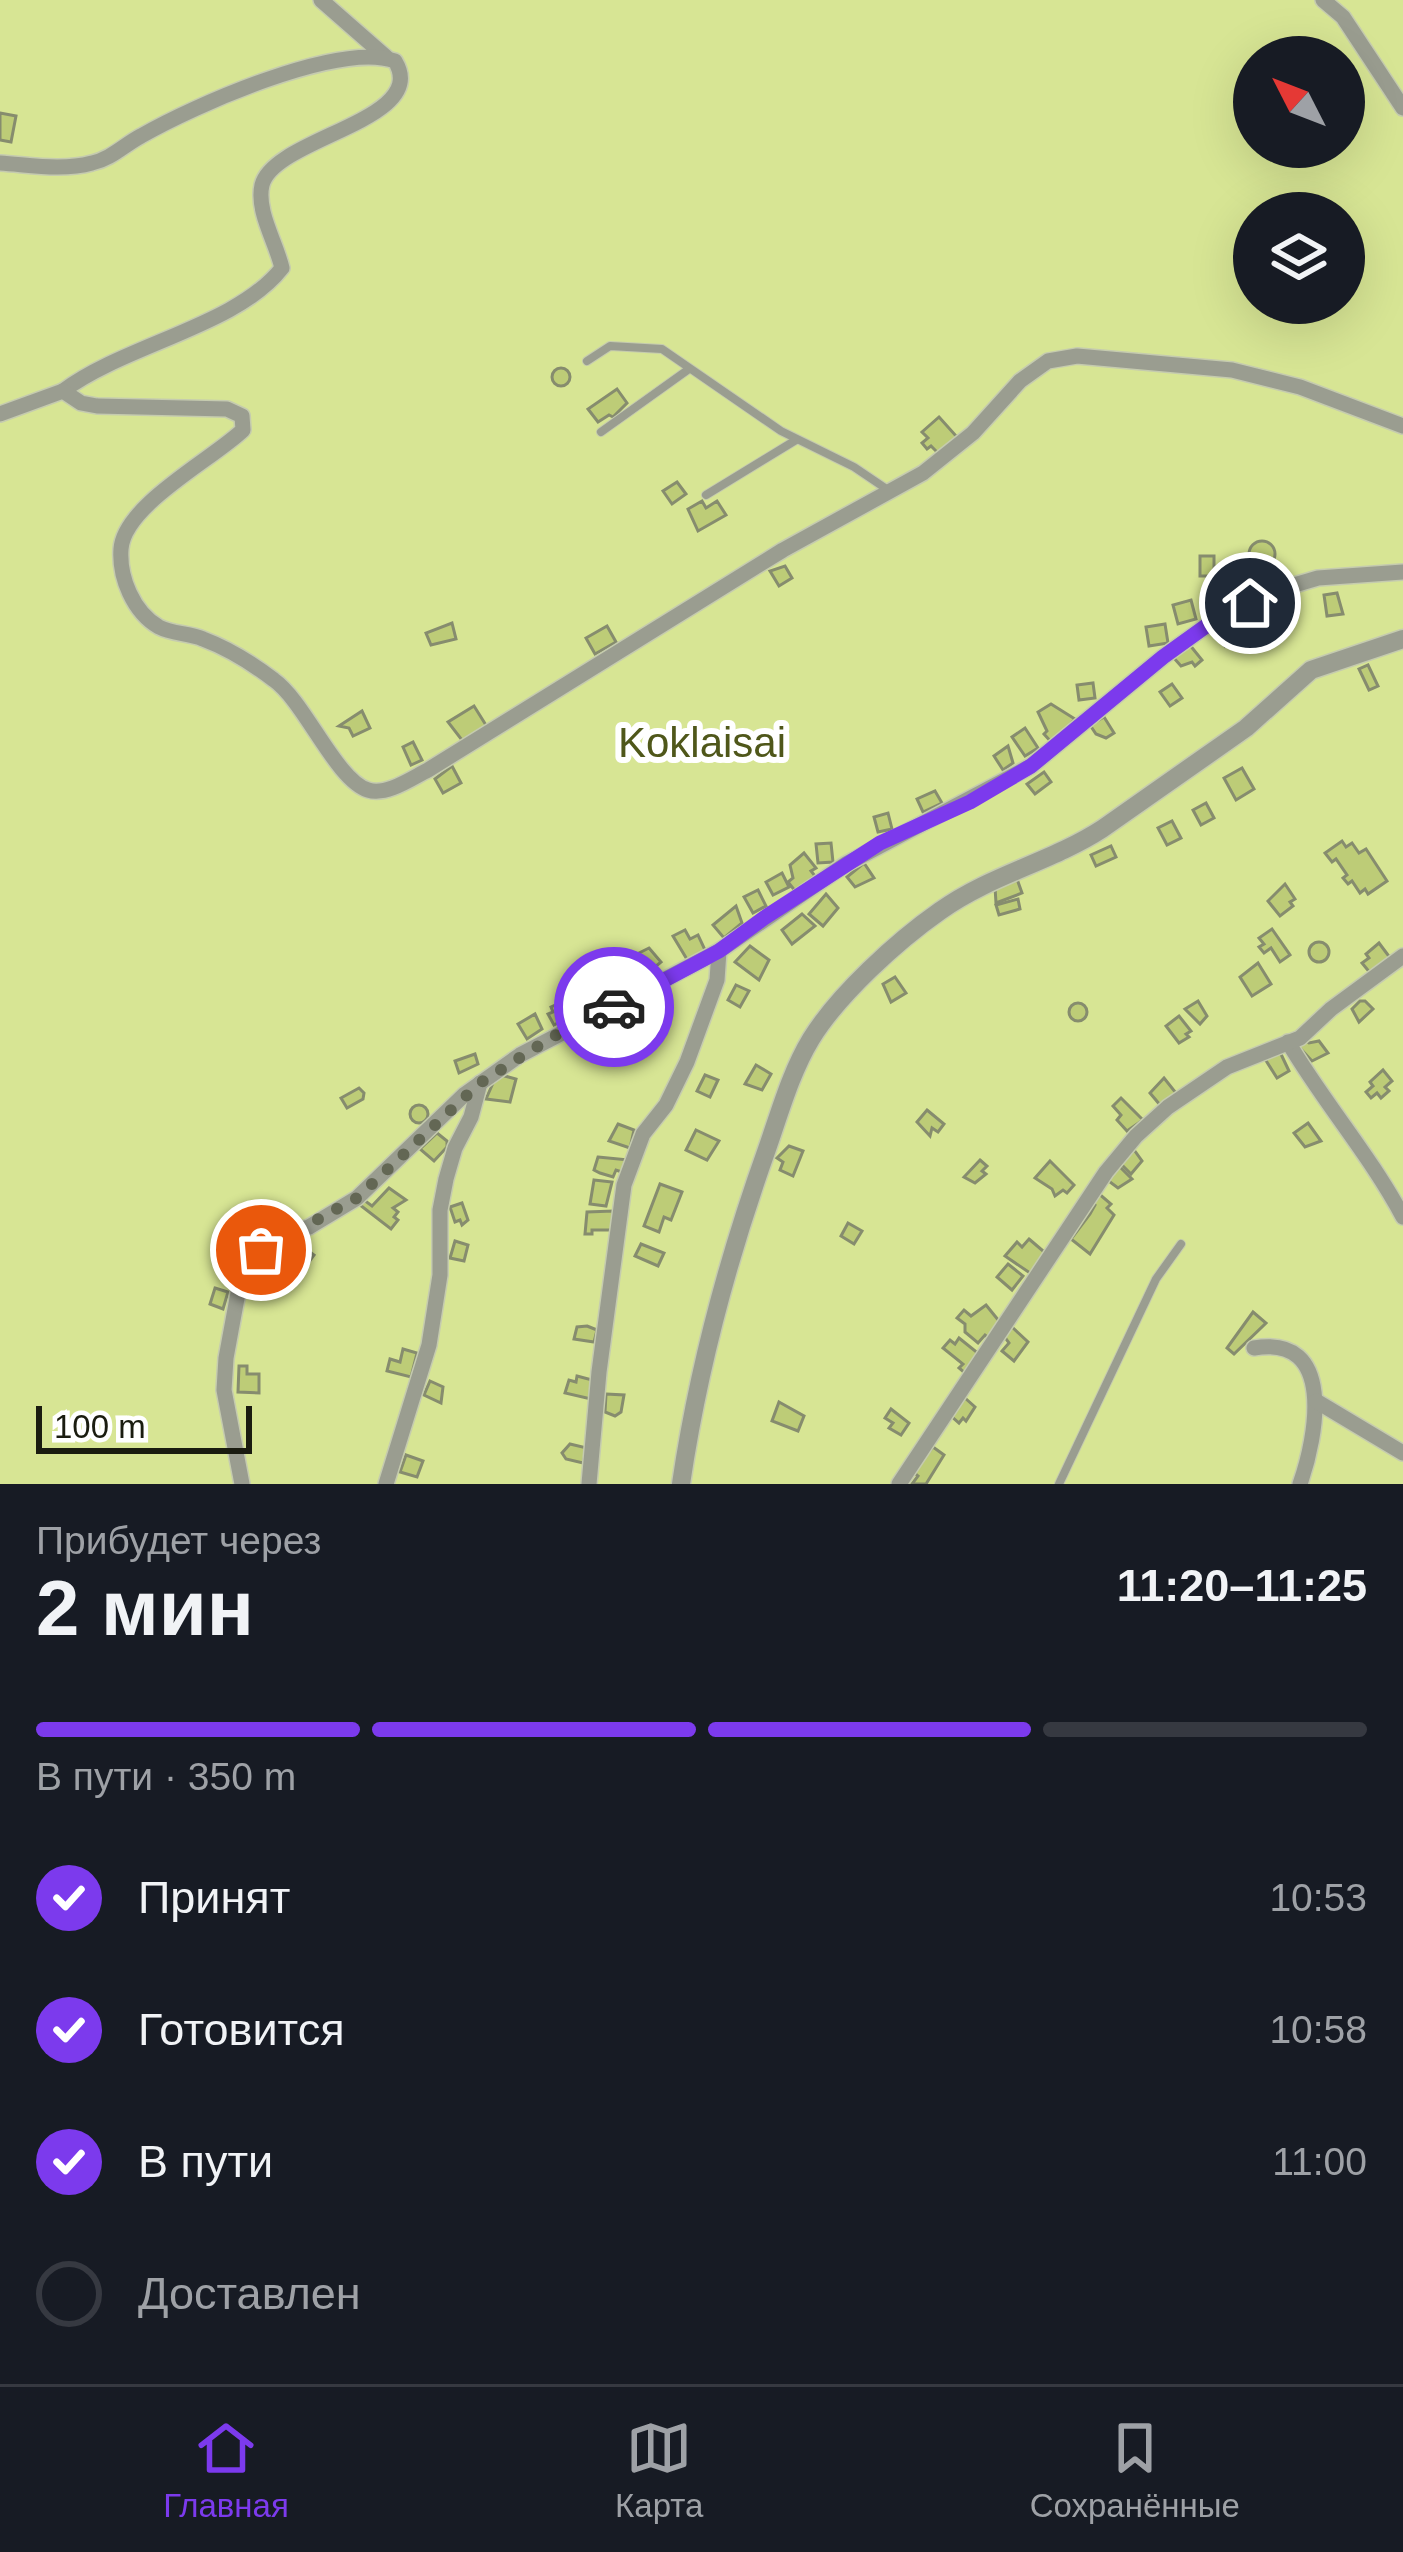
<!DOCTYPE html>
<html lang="ru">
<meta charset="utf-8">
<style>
:root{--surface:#171b24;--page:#242831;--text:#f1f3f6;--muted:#9ea1a6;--line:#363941;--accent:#7c3aed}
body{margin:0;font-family:Helvetica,sans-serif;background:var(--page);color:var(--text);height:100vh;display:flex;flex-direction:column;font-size:45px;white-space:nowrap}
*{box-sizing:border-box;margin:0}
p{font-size:39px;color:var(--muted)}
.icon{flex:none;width:66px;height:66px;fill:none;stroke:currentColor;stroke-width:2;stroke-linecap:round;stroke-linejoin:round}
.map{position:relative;height:1484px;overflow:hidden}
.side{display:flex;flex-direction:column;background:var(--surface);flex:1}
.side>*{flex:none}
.needle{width:78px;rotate:312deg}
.tools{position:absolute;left:1233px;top:36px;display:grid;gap:24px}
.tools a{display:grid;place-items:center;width:132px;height:132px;border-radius:50%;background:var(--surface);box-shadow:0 12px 48px #0002;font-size:60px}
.scale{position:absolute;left:36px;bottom:30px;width:216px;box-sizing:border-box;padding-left:12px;border:6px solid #1a1c10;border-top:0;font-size:33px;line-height:42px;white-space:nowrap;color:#1a1c10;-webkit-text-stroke:9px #fff;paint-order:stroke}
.pin{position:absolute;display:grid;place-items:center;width:102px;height:102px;color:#fff;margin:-51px;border:6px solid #fff;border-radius:50%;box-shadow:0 3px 12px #0007}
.courier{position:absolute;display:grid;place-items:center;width:120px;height:120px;margin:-60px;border:9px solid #7c3aed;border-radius:50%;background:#fff;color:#222;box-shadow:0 3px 15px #0007}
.headline em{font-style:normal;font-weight:800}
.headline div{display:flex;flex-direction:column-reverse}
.headline{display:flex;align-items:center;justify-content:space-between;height:204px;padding:0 36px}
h1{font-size:78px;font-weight:800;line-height:90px}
.bar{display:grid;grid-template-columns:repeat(4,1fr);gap:18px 12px;align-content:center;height:144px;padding:0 36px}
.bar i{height:15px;border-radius:9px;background:var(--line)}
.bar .active{background:var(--accent)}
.bar p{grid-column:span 4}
ol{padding:0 36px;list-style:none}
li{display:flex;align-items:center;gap:36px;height:132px}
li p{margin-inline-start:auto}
li .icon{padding:12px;border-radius:50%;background:var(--accent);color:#fff;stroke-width:4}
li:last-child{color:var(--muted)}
li i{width:66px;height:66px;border:6px solid var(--line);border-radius:50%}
.tab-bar{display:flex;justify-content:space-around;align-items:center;height:168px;border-top:3px solid var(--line);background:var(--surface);font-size:33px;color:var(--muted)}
.tab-bar a{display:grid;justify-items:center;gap:6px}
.tab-bar .active{color:var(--accent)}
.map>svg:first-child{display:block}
</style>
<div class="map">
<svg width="1403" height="1484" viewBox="0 0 1403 1484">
<rect width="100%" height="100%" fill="#ebf2d2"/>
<!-- green -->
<path fill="#d7e594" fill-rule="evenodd" d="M0 0H1403V1484H0ZM1254 57H1344V147H1254ZM1254 213H1344V303H1254Z"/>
<!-- building -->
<g fill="#bdcc77" stroke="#868c6e" stroke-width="3">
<path d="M0 113 16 116 11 142 0 140Z"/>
<circle cx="561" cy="377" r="9"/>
<path d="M617 389 627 403 613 417 609 415 598 422 588 409Z"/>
<path d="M939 417 957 437 938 453 931 446 927 449 922 443 928 438 922 432Z"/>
<path d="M677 482 686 494 672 504 663 491Z"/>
<path d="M702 501 706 508 717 501 726 515 698 531 688 509Z"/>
<circle cx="1262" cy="554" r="13"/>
<rect x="1200" y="556" width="14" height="20"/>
<path d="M785 566 792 578 779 586 770 571Z"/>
<path d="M1337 593 1343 614 1327 616 1324 595Z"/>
<path d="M1191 600 1196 619 1178 624 1173 605Z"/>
<path d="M1263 607 1273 622 1267 628 1258 626 1251 614Z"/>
<path d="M1225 621 1236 638 1225 646 1214 628Z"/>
<path d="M452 623 456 639 431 645 426 633Z"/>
<path d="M1165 624 1168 643 1149 646 1146 627Z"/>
<path d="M607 626 616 642 595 654 586 638Z"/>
<path d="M1189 644 1202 660 1195 666 1192 662 1181 666 1173 657Z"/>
<path d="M1368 665 1378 686 1369 690 1359 669Z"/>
<path d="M1093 683 1095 698 1079 700 1077 685Z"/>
<path d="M1172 684 1182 698 1170 706 1160 692Z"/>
<path d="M1051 704 1075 719 1053 744 1044 734 1047 731 1038 712Z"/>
<path d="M474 706 489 730 465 744 448 722Z"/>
<path d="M362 711 370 728 353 736 349 728 339 726Z"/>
<path d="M1104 717 1114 733 1106 738 1096 734 1090 725Z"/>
<path d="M1025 728 1038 748 1025 756 1012 737Z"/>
<path d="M413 742 422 760 411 765 403 747Z"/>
<path d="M1008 746 1013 763 1003 770 994 756Z"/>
<path d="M452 766 461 783 443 793 435 779Z"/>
<path d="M1242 768 1254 789 1236 800 1224 778Z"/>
<path d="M1044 772 1051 782 1035 794 1027 784Z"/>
<path d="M935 791 942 803 923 812 917 799Z"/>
<path d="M1206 803 1214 818 1201 825 1193 810Z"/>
<path d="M888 813 892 829 878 832 874 817Z"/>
<path d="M1172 821 1181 838 1167 845 1158 828Z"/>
<path d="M1342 841 1346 847 1352 843 1359 853 1366 849 1387 881 1368 894 1365 889 1360 893 1352 881 1348 884 1343 878 1347 875 1336 859 1332 862 1325 853Z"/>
<path d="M831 843 833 862 818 863 816 844Z"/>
<path d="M1111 846 1116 857 1096 866 1091 855Z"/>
<path d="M804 853 816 868 811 871 815 876 796 892 788 882 793 878 790 865Z"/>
<path d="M864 863 874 878 855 887 847 877Z"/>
<path d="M782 873 789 887 773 895 766 882Z"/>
<path d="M1017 879 1022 893 996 903 995 887Z"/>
<path d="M1285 884 1295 899 1290 902 1293 906 1280 916 1268 901Z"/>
<path d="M758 890 766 906 753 913 744 897Z"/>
<path d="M826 894 838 908 823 926 809 914Z"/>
<path d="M1018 899 1020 909 999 915 996 905Z"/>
<path d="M736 906 742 923 724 938 713 925Z"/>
<path d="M802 914 815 926 792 944 782 930Z"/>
<path d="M1272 929 1290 955 1280 962 1271 948 1264 953 1259 947 1264 944 1259 938Z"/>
<path d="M685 930 690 939 698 935 706 952 688 961 673 936Z"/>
<circle cx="1319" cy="952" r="10"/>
<path d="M1379 943 1391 959 1371 974 1362 963 1369 958 1366 954Z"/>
<path d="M750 946 769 960 759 980 735 962Z"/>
<path d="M649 948 661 962 650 971 655 976 638 989 617 964Z"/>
<path d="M1258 963 1271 984 1252 996 1240 977Z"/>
<path d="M895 977 906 993 891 1002 883 984Z"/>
<path d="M624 978 631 995 610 1003 603 987Z"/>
<path d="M736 985 749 991 740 1007 728 1000Z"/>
<path d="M580 996 586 1008 569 1017 563 1005Z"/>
<path d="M1198 1001 1207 1016 1200 1024 1185 1009Z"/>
<path d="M1360 1001H1365L1373 1009 1359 1022 1352 1009Z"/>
<circle cx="1078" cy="1012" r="9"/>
<path d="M560 1003 567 1018 554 1025 548 1014 553 1012 551 1007Z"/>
<path d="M535 1014 542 1029 527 1039 518 1024Z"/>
<path d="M1179 1016 1191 1031 1186 1034 1189 1037 1179 1043 1166 1026Z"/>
<path d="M578 1031 595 1043 587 1054 570 1042Z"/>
<path d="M1305 1040 1309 1043 1319 1041 1328 1053 1312 1061 1298 1046Z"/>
<path d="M1279 1050 1289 1071 1277 1078 1265 1059Z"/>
<path d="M475 1054 478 1064 459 1073 455 1061Z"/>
<path d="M756 1065 771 1074 762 1090 745 1084Z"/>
<path d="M1383 1070 1392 1081 1385 1087 1389 1091 1381 1098 1377 1093 1371 1098 1366 1092 1373 1086 1370 1082Z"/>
<path d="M497 1074 516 1079 510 1102 486 1099Z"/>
<path d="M705 1075 718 1080 710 1097 697 1091Z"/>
<path d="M1164 1078 1176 1093 1161 1106 1150 1093Z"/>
<path d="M359 1088 364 1093 363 1099 347 1108 341 1098Z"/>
<path d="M1121 1098 1143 1120 1127 1131 1117 1120 1121 1115 1113 1106Z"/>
<circle cx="419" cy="1114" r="9"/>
<path d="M927 1110 944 1124 938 1132 932 1128 930 1136 917 1122Z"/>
<path d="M1308 1123 1321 1141 1305 1147 1294 1133Z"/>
<path d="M618 1124 634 1130 630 1148 609 1141Z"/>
<path d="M696 1130 719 1141 707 1160 686 1150Z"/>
<path d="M437 1133 447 1141V1147L434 1161 420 1149Z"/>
<path d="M789 1146 803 1151 793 1176 780 1170 783 1162 777 1158Z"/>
<path d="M1132 1147 1142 1161 1131 1174 1119 1162Z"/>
<path d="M598 1157 629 1160 625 1173 616 1170 613 1177 600 1173 594 1170Z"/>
<path d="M980 1160 987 1166 982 1171 986 1174 975 1183 964 1177Z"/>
<path d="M1050 1161 1074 1185 1067 1193 1063 1190 1055 1196 1052 1189 1035 1178Z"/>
<path d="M1118 1165 1132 1179 1118 1188 1106 1179Z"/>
<path d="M594 1180 612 1182 606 1206 590 1204Z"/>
<path d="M660 1184 682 1192 671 1220 664 1217 659 1232 644 1226Z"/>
<path d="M389 1188 406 1200 393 1208 398 1212 394 1217 398 1220 391 1229 360 1205 364 1200 372 1206Z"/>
<path d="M1098 1193 1111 1204 1107 1208 1114 1215 1090 1254 1071 1239 1090 1214 1095 1205 1091 1201Z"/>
<path d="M462 1203 468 1220 462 1225 460 1220 455 1222 450 1207Z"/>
<path d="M280 1205 289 1221 272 1230 266 1218Z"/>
<path d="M613 1211V1230H592V1234H585L587 1212Z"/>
<path d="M848 1223 862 1231 854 1244 841 1236Z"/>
<path d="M1029 1239 1049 1256 1033 1275 1005 1256 1017 1242 1022 1247Z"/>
<path d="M294 1240 314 1255 308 1263 288 1247Z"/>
<path d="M455 1241 468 1245 464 1261 450 1258Z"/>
<path d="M641 1244 664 1253 658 1266 635 1256Z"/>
<path d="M275 1253 301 1267 291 1283 283 1278 272 1297 255 1288Z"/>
<path d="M1008 1264 1023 1276 1012 1290 997 1277Z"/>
<path d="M215 1288 228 1292 223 1309 210 1304Z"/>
<path d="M986 1305 999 1321 990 1339 985 1335 978 1343 965 1332V1324L957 1318 964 1310 971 1316Z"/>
<path d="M1253 1312 1266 1323 1234 1354 1227 1348Z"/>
<path d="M587 1326 597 1330 594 1342 574 1339 577 1327Z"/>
<path d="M1012 1327 1028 1342 1014 1361 1002 1351 1009 1343 1004 1336Z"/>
<path d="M959 1338 979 1354 966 1374 959 1368 963 1364 943 1348 950 1340 955 1344Z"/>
<path d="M403 1349 417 1353 411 1377 387 1371 390 1359 400 1362Z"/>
<path d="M239 1366H247V1374H259V1393L238 1392Z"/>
<path d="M577 1376 596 1381 591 1399 565 1393 569 1380 576 1382Z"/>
<path d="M430 1381 443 1387 441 1403 424 1395Z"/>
<path d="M606 1394 624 1395 621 1412 615 1416 605 1412Z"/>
<path d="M965 1398 975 1407 966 1421 963 1418 959 1423 950 1415Z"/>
<path d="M779 1402 804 1416 798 1431 772 1421Z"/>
<path d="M891 1409 909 1423 901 1435 889 1428 893 1423 885 1418Z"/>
<path d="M570 1444 587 1448 583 1463 566 1459 562 1453Z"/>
<path d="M933 1447 944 1455 926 1484H912L918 1476 912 1471Z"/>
<path d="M406 1455 423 1461 417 1477 400 1472Z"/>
</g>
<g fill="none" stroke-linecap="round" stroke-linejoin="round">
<defs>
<g id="service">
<path d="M587 361 610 346 662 349 781 431 854 467 888 490"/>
<path d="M601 432 689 369"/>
<path d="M706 495 796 440"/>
<path d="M1059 1484 1156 1279 1181 1244"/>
</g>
<g id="minor">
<path d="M321 0 386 57"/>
<path d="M1323 0 1343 17 1403 108"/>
<path d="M0 163C31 165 62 171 92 163 111 159 124 145 141 136 193 106 339 41 395 61 431 121 274 137 262 185 256 211 276 242 282 268 237 326 126 344 63 391"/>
<path d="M0 414 63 391 81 403 97 406 227 409 242 416 243 430C213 459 124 505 121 549 119 577 133 612 159 627 172 634 189 633 203 639 227 648 253 664 274 680 305 702 336 780 368 790 387 796 412 778 428 770L783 550 923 473 973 433 1020 381 1048 361 1077 356 1232 370 1300 387 1403 426"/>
<path d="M1288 1042C1324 1103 1370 1155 1403 1217"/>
<path d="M1254 1348C1336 1334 1317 1436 1300 1484"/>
<path d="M1316 1401 1403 1453"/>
<path d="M242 1484 224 1390 226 1358 238 1293 261 1250 283 1235 309 1227 357 1198 465 1094 520 1055 719 951 846 864 1031 766 1163 657 1220 616 1274 591 1318 578 1403 572"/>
<path d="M386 1484 429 1345 440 1275V1210L446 1179 455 1148 471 1117 480 1083"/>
<path d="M589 1484 599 1372 624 1185 643 1134 666 1105 687 1062 717 980 719 951"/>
<path d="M899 1484 1106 1172 1136 1136 1168 1107 1227 1067 1300 1038 1331 1009 1403 956"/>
</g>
<path id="tertiary" d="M681 1484C698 1369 728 1258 767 1149 780 1112 791 1072 811 1039 838 995 897 941 940 911 990 875 1051 862 1102 829L1246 728 1311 670 1403 639"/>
</defs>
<!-- service casing -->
<use href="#service" stroke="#c5cbaf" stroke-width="10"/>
<!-- minor casing -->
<use href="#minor" stroke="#c5cbaf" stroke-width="18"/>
<!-- tertiary casing -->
<use href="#tertiary" stroke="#c5cbaf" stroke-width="21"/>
<!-- service -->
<use href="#service" stroke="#9a9d90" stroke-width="8"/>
<!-- minor -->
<use href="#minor" stroke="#9a9d90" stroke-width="15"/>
<!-- tertiary -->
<use href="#tertiary" stroke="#9a9d90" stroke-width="18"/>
</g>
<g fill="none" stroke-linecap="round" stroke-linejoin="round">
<!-- done -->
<path stroke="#636754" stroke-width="12" stroke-dasharray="0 21.6" d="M261 1250 357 1198 480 1083 554 1036 614 1007"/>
<!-- route -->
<path stroke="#7c3aed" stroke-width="15" d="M614 1007 719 951 764 918 880 843 970 802 1031 766 1163 657 1220 616 1250 603"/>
</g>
<g text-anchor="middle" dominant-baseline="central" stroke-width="12" stroke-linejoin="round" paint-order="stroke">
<!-- park labels -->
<g font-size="42" fill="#4f571a" stroke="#fff">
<text x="702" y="742">Koklaisai</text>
</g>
</g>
</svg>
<div class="tools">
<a><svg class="needle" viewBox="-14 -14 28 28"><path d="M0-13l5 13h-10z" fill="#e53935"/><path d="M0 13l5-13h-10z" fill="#9ea1a6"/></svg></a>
<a><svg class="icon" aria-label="layers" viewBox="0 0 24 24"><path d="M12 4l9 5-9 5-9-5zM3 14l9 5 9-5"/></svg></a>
</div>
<div class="scale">100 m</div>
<div class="pin" style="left:261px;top:1250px;background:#ea580c"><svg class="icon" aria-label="bag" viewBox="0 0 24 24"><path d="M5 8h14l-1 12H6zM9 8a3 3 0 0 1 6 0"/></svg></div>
<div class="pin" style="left:1250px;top:603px;background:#1f2937"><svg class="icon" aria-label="home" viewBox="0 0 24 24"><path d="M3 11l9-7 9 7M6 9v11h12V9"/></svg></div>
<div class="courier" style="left:614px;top:1007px"><svg class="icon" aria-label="car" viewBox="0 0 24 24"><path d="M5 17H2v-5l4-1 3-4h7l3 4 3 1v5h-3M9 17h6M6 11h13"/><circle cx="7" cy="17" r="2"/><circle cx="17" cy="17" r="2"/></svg></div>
</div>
<section class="side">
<div class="headline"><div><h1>2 мин</h1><p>Прибудет через</p></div><em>11:20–11:25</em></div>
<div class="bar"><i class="active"></i><i class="active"></i><i class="active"></i><i></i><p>В пути · 350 m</p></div>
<ol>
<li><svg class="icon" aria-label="check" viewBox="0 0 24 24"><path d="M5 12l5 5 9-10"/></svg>Принят<p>10:53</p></li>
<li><svg class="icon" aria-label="check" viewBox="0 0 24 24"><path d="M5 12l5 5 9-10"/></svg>Готовится<p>10:58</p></li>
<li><svg class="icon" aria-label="check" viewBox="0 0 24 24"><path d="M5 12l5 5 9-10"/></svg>В пути<p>11:00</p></li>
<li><i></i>Доставлен</li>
</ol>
</section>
<nav class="tab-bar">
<a class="active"><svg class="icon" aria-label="home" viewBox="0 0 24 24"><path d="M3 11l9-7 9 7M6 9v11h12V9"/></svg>Главная</a>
<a><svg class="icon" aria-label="map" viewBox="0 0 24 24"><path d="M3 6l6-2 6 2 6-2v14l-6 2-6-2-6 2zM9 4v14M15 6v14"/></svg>Карта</a>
<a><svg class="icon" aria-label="saved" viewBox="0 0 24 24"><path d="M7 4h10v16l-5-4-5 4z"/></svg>Сохранённые</a>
</nav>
